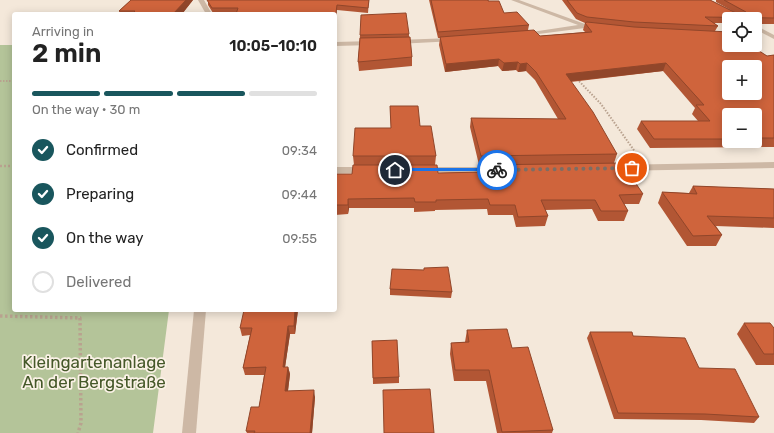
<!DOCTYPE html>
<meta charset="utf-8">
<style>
:root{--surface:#fff;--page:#f6f6f6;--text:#222;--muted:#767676;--line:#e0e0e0;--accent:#19565d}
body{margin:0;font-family:Rubik,sans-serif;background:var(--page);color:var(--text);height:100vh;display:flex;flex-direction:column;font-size:15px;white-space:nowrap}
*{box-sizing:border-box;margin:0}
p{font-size:13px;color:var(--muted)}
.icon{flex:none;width:22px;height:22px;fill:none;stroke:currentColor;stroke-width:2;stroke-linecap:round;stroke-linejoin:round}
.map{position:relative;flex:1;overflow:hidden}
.sheet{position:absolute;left:12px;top:12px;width:325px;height:300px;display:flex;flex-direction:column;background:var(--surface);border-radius:4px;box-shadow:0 2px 10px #0003}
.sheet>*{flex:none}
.tools{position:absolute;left:722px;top:12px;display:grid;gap:8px}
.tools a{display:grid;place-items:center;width:40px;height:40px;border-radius:4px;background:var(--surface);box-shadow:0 2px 10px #0003;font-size:20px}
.pin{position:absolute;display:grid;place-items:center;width:34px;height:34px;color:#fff;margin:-17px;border:2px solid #fff;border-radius:50%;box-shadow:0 1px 4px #0007}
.courier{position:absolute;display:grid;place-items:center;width:40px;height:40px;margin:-20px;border:3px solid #1a73e8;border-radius:50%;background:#fff;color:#222;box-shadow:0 1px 5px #0007}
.head em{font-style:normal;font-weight:600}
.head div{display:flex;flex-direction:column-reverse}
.head{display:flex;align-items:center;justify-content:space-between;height:68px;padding:0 20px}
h1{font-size:26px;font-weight:600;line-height:30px}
.bar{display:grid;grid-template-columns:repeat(4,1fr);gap:6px 4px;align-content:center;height:48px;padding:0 20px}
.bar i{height:5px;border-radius:3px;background:var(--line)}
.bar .active{background:var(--accent)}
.bar p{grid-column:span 4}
ol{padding:0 20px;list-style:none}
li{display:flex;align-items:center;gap:12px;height:44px}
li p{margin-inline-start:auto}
li .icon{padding:4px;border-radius:50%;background:var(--accent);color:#fff;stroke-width:4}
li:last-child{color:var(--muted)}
li i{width:22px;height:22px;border:2px solid var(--line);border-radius:50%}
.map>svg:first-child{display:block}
</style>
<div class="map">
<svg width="774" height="433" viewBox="0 0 774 433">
<rect width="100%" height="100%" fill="#f4e8da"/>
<!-- green -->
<path fill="#b4c499" d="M0 45H14V310H169L153 433H0Z"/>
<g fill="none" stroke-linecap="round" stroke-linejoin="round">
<!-- path-far2 -->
<g stroke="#b9a28f" stroke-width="2" stroke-dasharray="1.5 1.5" stroke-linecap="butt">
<path d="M577 79 601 104 636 153"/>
<path d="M0 81H14"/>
</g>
<!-- path-far1 -->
<path stroke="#b9a28f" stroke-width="2.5" stroke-dasharray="2 2" stroke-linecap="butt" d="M0 166H14"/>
<!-- path -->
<path stroke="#b9a28f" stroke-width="3.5" stroke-dasharray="2.5 2.5" stroke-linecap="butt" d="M0 316 80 318 81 423 78 433"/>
<!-- minor -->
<g fill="#cdb8a5" fill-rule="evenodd">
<path d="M198 0H204L212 14H206Z"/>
<path d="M511 0H519L585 24 598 25 601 27 598 29 585 28 523 36 522 35 525 33 578 25Z"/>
<path d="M755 25 774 35V39L755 29Z"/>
<path d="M453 38 456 40 455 41 397 44 394 42 397 40Z"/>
<path d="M335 42 373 41 376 43 373 45 335 46Z"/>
<path d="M774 162V168L612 171 608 168 612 165Z"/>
<path d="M335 167H366L370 170 366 173H335Z"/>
<path d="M424 167H496L500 170 496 173 421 172 420 170 421 168Z"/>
<path d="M194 310H206L196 433H182Z"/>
</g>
</g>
<!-- wall -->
<g fill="#b25634" fill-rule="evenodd">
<path d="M131 0H193L182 14H120L119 11Z"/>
<path d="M208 0H369L368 13 337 10 236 13H213L208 5Z"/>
<path d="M429 0H488L504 13 529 25 528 30 540 36 585 32 583 30 585 23 576 19 562 0H710L736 13 716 2V0H774V24H755V19H729V23H714L718 26 715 31 767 56 774 55V147L650 148 637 129 641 121H698L692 114 695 108 663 71 571 82 617 154 614 163 643 194 639 204H624L628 211 624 221H598L592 209 545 210 548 216 545 226 516 227 513 215H488L487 209 435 210V211L414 212V208H349L348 214 335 215V174H352L354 165 353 156 391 128 390 106 420 126 436 156 435 165 438 173 482 172 483 165H479L470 127 471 118 558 119 535 80 526 71 518 72 516 70 502 71 498 66 445 72 439 45 440 38H438ZM729 115H755V141H729Z"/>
<path d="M409 34V37L412 57V66L359 71 358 62 360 35Z"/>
<path d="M693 186 774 189V228L716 226 722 235 716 246H687L658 203 662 192 689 193Z"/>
<path d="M424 268 452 292 451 298 390 295V289L424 270Z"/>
<path d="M298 310 295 334H290L285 367H288L290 374 288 391 315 397 312 433H247L246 431 259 407 264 375H245L243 368 250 335 242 336 240 328Z"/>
<path d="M744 323 774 328V365H756L737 334Z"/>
<path d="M467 330 512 348 553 430 552 433H497L486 381H454L450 354 451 343 465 342Z"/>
<path d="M590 332 633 336 699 368 759 417 754 423 701 420 614 419 587 338Z"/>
<path d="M372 341 399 377V383L373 384Z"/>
</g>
<!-- shaded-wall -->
<g fill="#91462a">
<path d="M186 0H193L182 14H173Z"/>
<path d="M337 5V10L335 27V20Z"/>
<path d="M499 59 498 66 445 72 446 64Z"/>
<path d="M518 62 516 70 502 71 504 63Z"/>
<path d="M527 63 526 71 518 72 520 64Z"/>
<path d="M666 63 663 71 564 82 566 74Z"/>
<path d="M348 199 349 208 348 214Z"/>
<path d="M295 310H298L295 334 294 326Z"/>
<path d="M288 326 290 334 284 374 283 367Z"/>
<path d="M288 367 290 374 287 398 285 391Z"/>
<path d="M314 390 315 397 312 433H310Z"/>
</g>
<!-- building -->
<g fill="#cf643c" stroke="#91462a" fill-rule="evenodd">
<path d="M131 0H186L173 14H132L135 11H119Z"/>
<path d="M207 0H369L368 8 337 5 335 20V14H236L238 8H212Z"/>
<path d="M431 0H488V1H499L504 13 517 12 529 25 438 32Z"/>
<path d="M567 0H710L738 14 746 15V12L724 0H774V18L705 17 718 26 634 22 587 17 577 13Z"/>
<path d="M406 13 409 34 360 35 361 15Z"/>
<path d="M587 22 634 27 729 32V45H750L767 56 774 55V138H755V115H729V139H654L641 121H710L696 105H704L666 63 566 74 593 112 617 154 481 156 471 118 566 119 536 72 527 63 520 64 518 62 504 63 499 59 446 64 440 37 534 30 540 36 592 32 585 23ZM729 67H755V93H729Z"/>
<path d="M410 37 412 57 358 62 360 38Z"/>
<path d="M390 106H418L420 126H431L436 156H353L355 128H391Z"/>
<path d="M622 163 643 194 619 195 628 211H601L595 200H541L548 216 518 217 515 205H490L488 199 436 200V202H415L414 198 348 199V205H335V174H352L353 165H437L438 173 485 172 483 165Z"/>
<path d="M693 186 774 189V218L707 216 722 235 693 236 662 192 697 194Z"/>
<path d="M448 267 452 292 390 289 392 269 424 270V268Z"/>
<path d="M244 310H295L294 326H288L283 367H288L285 391 314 390 310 433H254L255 431H246L251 407H259L266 367 243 368 252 328H240Z"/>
<path d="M744 323H770L774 328V354H764Z"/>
<path d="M507 329 512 348 528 347 553 430 502 432 489 370H455L451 343 469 342 467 330Z"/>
<path d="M590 332H632L633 336 685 338 699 368 735 369 759 417 705 414 618 413Z"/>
<path d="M397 340 399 377 373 378 372 341Z"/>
<path d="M430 389 434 433H384L383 390Z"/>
</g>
<!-- route -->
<path fill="#1a73e8" d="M395 168H497L500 170 497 171H393L392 170Z"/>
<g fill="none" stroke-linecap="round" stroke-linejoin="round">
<!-- done -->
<path stroke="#7a6e66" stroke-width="4" stroke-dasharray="0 7.2" d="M497 170 632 168"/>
</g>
<g text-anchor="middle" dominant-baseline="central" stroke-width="3.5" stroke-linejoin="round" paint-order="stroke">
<!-- near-park labels -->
<g font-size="17" fill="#455829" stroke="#fbf2e7">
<text x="94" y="362">Kleingartenanlage<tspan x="94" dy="20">An der Bergstraße</tspan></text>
</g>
</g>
</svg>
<div class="tools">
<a><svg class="icon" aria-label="locate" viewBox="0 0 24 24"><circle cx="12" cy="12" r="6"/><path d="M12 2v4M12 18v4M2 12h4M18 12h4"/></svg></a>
<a>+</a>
<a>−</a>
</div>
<div class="pin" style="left:632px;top:168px;background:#ea580c"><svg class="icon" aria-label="bag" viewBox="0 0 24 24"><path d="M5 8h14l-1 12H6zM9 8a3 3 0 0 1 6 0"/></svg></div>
<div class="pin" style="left:395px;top:170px;background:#1f2937"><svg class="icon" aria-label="home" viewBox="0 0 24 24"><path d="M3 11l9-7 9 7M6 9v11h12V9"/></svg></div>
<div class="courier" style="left:497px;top:170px"><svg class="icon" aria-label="bike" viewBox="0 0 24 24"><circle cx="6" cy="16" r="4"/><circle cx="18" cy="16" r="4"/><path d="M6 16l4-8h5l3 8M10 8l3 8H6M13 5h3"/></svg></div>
<section class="sheet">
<div class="head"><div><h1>2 min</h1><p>Arriving in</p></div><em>10:05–10:10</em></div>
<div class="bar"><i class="active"></i><i class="active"></i><i class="active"></i><i></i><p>On the way · 30 m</p></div>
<ol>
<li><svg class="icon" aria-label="check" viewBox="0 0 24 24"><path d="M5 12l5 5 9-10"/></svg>Confirmed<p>09:34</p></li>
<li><svg class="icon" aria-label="check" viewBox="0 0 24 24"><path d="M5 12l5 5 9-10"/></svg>Preparing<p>09:44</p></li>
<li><svg class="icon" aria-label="check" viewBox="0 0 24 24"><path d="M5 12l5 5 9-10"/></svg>On the way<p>09:55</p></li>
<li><i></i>Delivered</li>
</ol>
</section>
</div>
